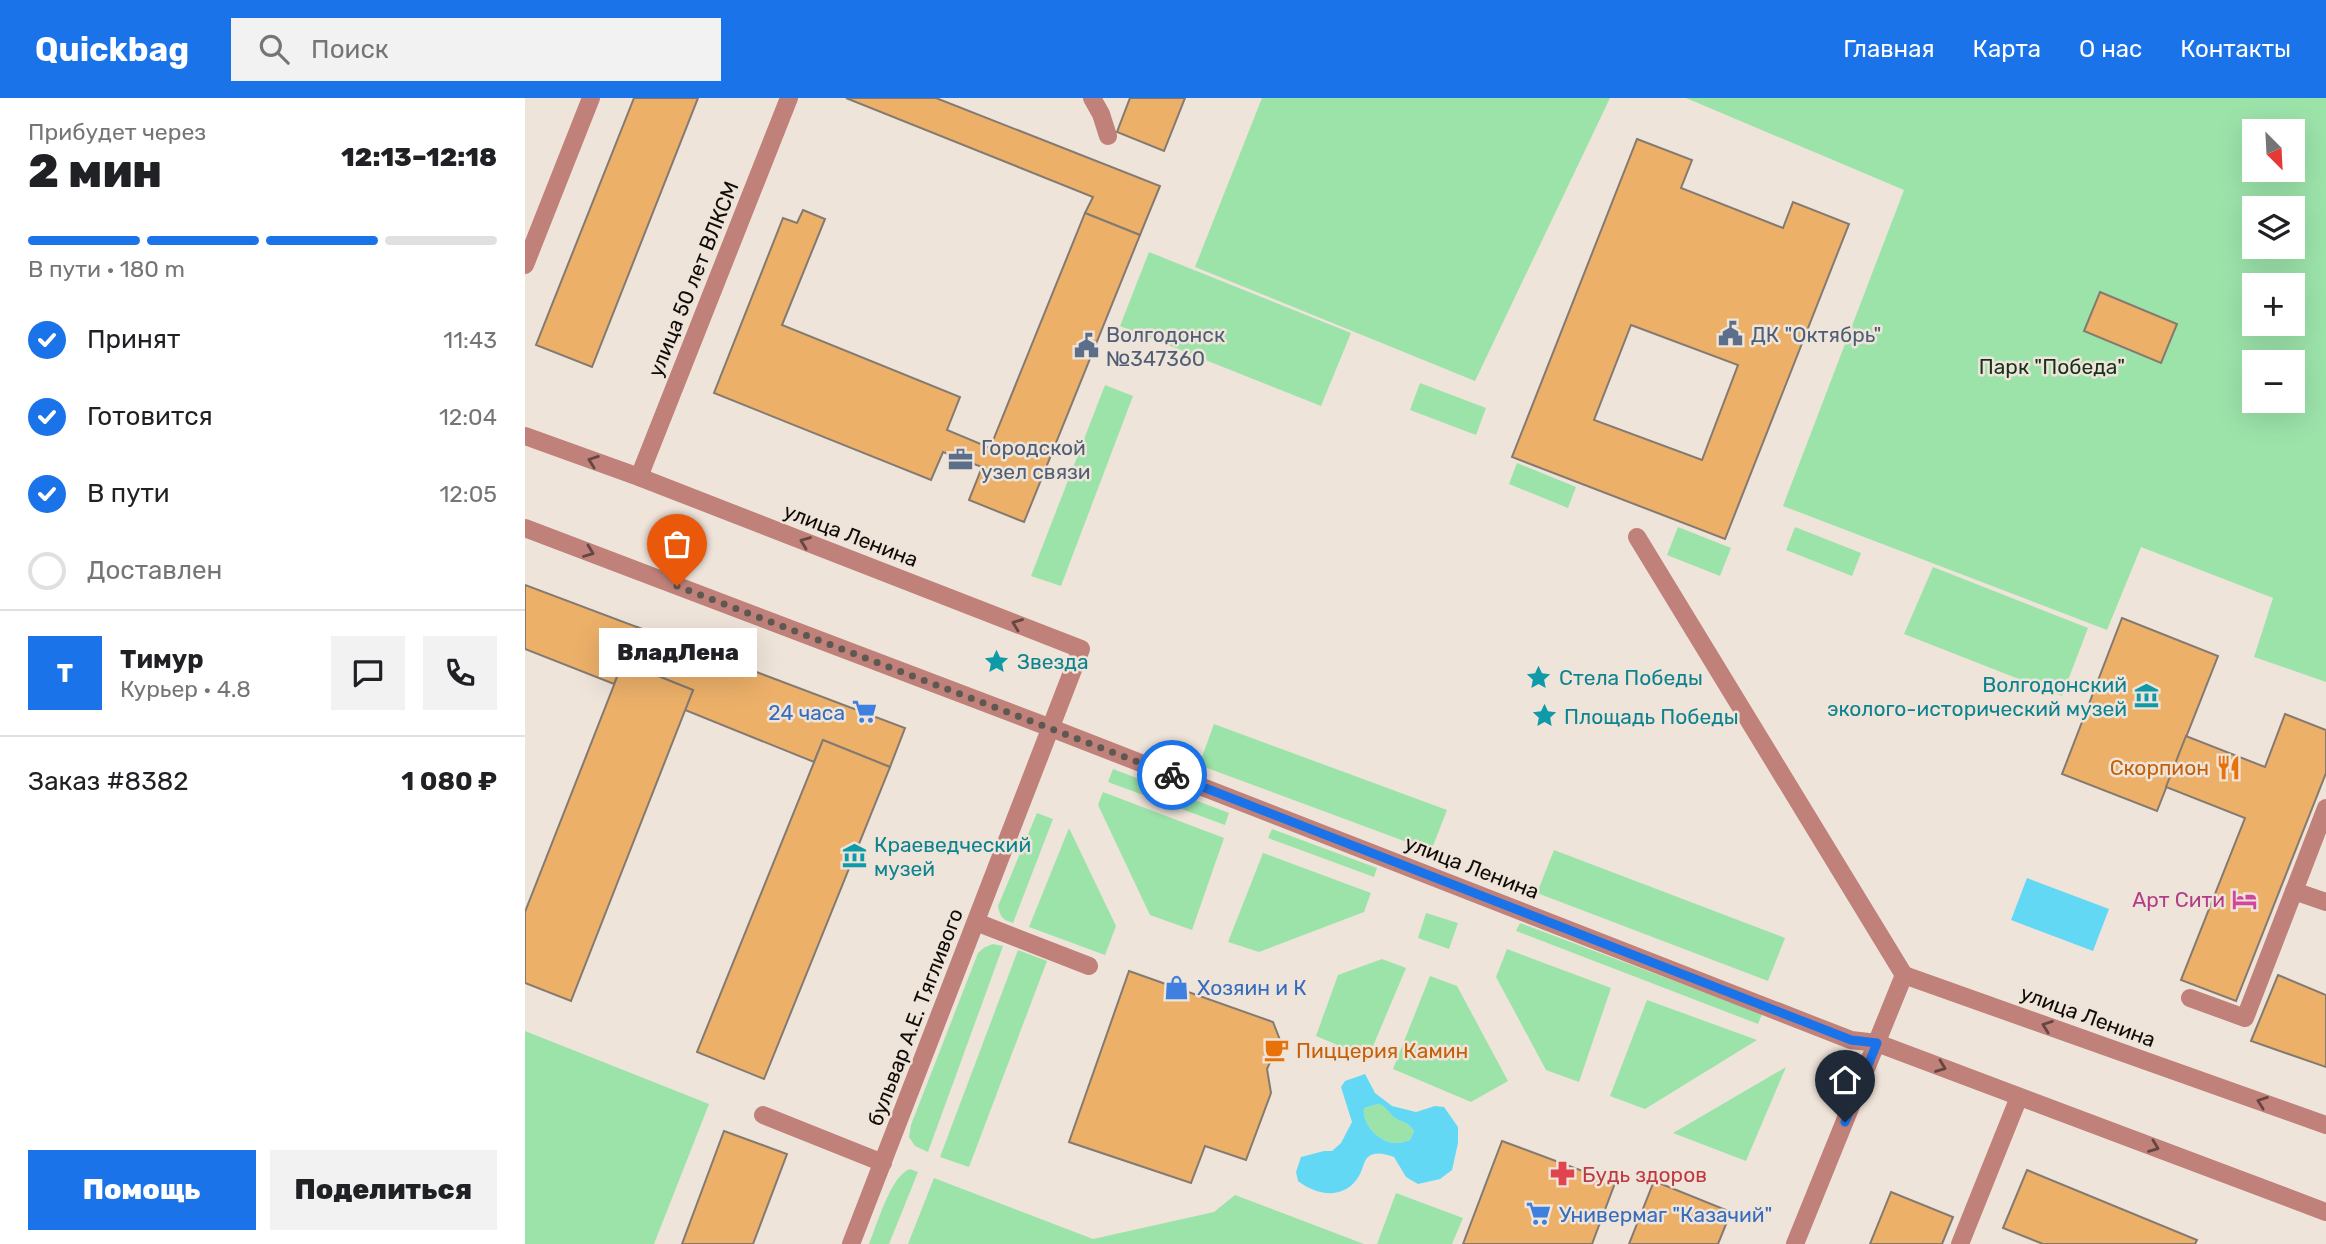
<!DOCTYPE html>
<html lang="ru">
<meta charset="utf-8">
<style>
:root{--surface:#fff;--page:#f2f2f2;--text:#202124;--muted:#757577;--line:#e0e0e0;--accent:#1a73e8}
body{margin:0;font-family:Rubik,sans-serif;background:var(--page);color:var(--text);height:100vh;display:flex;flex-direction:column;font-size:26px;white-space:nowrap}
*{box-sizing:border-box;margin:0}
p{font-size:23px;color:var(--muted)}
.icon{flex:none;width:38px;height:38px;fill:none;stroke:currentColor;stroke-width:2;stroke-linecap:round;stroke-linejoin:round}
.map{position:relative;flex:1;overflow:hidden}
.drawer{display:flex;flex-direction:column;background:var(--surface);width:525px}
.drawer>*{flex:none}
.needle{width:46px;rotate:156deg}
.controls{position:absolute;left:1717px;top:21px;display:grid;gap:14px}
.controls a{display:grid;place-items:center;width:63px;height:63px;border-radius:0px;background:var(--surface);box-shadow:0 7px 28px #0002;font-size:35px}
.pin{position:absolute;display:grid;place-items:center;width:60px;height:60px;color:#fff;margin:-72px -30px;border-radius:50% 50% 50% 0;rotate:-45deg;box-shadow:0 0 7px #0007}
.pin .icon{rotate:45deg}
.courier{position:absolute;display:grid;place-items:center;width:70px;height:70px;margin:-35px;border:5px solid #1a73e8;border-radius:50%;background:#fff;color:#222;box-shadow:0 2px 9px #0007}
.bubble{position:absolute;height:49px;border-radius:0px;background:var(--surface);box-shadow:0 7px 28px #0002;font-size:23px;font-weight:800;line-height:49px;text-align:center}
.overview em{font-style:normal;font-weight:800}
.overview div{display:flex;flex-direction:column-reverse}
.overview{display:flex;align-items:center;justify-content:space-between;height:119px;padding:0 28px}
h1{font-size:46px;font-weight:800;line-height:52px}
.bar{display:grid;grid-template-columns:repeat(4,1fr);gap:10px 7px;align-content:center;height:84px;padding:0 28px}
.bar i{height:9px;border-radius:5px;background:var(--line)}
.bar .current{background:var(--accent)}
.bar p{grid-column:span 4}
.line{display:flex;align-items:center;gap:18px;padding:0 28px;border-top:2px solid var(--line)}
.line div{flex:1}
.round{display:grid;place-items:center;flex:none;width:74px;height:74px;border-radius:0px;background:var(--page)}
ol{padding:0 28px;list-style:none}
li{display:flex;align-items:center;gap:21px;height:77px}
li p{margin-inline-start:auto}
li .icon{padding:7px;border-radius:50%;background:var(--accent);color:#fff;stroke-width:4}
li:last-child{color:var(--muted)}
li i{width:38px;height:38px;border:4px solid var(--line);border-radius:50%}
.button{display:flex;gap:14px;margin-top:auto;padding:14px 28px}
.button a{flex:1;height:80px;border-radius:0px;background:var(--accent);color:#fff;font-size:28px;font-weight:800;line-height:80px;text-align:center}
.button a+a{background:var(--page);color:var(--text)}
header{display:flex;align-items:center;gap:42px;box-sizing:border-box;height:98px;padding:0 35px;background:var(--accent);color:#fff}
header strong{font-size:33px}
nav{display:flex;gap:38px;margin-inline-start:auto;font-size:24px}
.search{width:490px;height:63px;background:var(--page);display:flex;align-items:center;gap:18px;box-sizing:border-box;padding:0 24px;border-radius:0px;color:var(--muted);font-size:26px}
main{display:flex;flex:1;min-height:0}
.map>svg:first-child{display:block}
</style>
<header>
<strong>Quickbag</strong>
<div class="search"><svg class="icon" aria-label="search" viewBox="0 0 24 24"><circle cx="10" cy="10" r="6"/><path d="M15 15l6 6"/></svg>Поиск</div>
<nav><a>Главная</a><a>Карта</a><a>О нас</a><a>Контакты</a></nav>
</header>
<main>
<section class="drawer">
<div class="overview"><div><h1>2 мин</h1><p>Прибудет через</p></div><em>12:13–12:18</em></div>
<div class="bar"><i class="current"></i><i class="current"></i><i class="current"></i><i></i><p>В пути · 180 m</p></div>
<ol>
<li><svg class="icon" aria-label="check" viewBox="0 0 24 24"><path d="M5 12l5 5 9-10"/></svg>Принят<p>11:43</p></li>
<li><svg class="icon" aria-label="check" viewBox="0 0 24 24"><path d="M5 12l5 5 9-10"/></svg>Готовится<p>12:04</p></li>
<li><svg class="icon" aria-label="check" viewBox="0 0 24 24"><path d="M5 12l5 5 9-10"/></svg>В пути<p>12:05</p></li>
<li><i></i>Доставлен</li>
</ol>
<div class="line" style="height:126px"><b class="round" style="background:var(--accent);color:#fff">Т</b><div><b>Тимур</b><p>Курьер · 4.8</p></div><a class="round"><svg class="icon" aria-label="chat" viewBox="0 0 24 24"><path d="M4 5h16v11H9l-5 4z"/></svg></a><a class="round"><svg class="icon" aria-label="phone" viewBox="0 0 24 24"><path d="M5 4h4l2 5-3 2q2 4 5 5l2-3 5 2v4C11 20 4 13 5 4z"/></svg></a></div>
<div class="line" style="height:91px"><div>Заказ #8382</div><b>1 080 ₽</b></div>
<div class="button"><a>Помощь</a><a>Поделиться</a></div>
</section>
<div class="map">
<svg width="1801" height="1146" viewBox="0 0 1801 1146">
<rect width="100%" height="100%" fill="#efe4d9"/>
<!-- green -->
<g fill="#9ce3aa" fill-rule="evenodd">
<path d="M737 0H1085L950 283 670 169Z"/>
<path d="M1161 0H1801V584L1729 559 1748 500 1616 449 1582 532 1258 408 1379 92ZM1729 33H1768V72H1729ZM1729 110H1768V149H1729ZM1729 187H1768V226H1729ZM1729 264H1768V303H1729Z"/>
<path d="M624 154 826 235 796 308 595 228Z"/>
<path d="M895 285 961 310 951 337 885 312Z"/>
<path d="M580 287 608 298 536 488 506 478Z"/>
<path d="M992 365 1051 389 1043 410 984 386Z"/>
<path d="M1153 429 1206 450 1195 478 1142 457Z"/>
<path d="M1270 429 1336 455 1327 478 1261 452Z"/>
<path d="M1408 469 1563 530 1537 598 1379 536Z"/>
<path d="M689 626 922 712 906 753 674 667Z"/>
<path d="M588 671 704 715 700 727 583 684Z"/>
<path d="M578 694 699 740 667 832 625 817 573 707Z"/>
<path d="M512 715 528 721 488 825C478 822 475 819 473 808Z"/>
<path d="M544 730 591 828 580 857 504 829Z"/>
<path d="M747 731 852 770 849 779 743 740Z"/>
<path d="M1029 752 1260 840 1243 883 1012 795Z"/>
<path d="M738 755 846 795 839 814 734 854 703 844Z"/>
<path d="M901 815 933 825 924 851 893 840Z"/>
<path d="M995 825 1237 916 1233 926 991 833Z"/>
<path d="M468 846 478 848 403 1054 390 1048 384 1039 386 1027 453 855 460 849Z"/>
<path d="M982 851 1086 890 1054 984 1021 972 971 879Z"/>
<path d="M493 852 522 863 444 1069 415 1059Z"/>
<path d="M857 861 881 870 843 960 791 938 813 877Z"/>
<path d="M905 878 932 888 983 983 946 1004 868 971Z"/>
<path d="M1122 902 1232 942 1120 1011 1085 998Z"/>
<path d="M0 933 184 1006 129 1146H0Z"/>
<path d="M1261 969 1221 1063 1148 1035Z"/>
<path d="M853 1006C862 1008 863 1015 870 1020 878 1025 883 1024 889 1033L885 1042C881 1043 877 1045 873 1045 855 1046 837 1027 839 1010Z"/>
<path d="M385 1071 393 1074 364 1146H344C352 1127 366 1077 385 1071Z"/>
<path d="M409 1080 568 1141 689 1114 710 1097 839 1146H383Z"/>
<path d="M871 1095 938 1120 927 1146H852Z"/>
</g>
<!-- water -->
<g fill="#62d8f5" fill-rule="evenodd">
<path d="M1502 780 1584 811 1568 853 1486 822Z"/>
<path d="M840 976 850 995 867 1008 891 1014 910 1008 919 1009 933 1029V1045L927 1072 915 1081 893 1086 881 1079 869 1059C861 1057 850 1052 842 1060 838 1065 837 1075 832 1081 817 1102 791 1097 773 1083L771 1074 776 1059 799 1053H807L816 1045 827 1024 816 989 820 983ZM853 1006C862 1008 863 1015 870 1020 879 1025 883 1024 889 1033L885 1042C881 1043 877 1045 873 1045 855 1046 837 1027 839 1010Z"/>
</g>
<!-- building -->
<g fill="#ecb069" stroke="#847a71" stroke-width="2" fill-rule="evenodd">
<path d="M109 0H173L67 269 11 247Z"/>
<path d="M321 0H411L635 88 615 137 560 115 568 99Z"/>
<path d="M605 0H660L639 53 592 34Z"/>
<path d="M1112 41 1167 62 1156 90 1258 130 1268 104 1324 126 1200 441 987 359ZM1106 227 1213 267 1177 362 1069 322Z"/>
<path d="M278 112 300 121 257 227 435 299 422 332 465 350 560 115 615 137 499 424 444 402 457 369 418 354 406 382 189 295 258 120 272 125Z"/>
<path d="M1575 194 1652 226 1636 265 1559 233Z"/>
<path d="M0 487 112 529 89 586 0 551Z"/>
<path d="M1597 520 1693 558 1632 713 1537 676Z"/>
<path d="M112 529 380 630 365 669 298 642 289 664 160 612 168 592 98 564Z"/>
<path d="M98 564 168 592 46 903 0 885V814Z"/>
<path d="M1760 616 1801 632V675L1711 903 1656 882 1720 720 1641 689 1661 638 1740 669Z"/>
<path d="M298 642 365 669 239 981 172 954Z"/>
<path d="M604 873 748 924 755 942 742 971 746 995 721 1062 680 1048 666 1085 544 1044Z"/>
<path d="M1753 877 1801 897V969L1726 943Z"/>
<path d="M199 1033 262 1056 228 1146H157Z"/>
<path d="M977 1043 1090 1085 1067 1146H938Z"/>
<path d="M1502 1072 1672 1142 1670 1146H1518L1478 1130Z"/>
<path d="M1129 1083 1206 1114 1193 1146H1104Z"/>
<path d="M1366 1094 1428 1119 1417 1146H1345Z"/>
</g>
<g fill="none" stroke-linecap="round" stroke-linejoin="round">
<!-- lane -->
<g stroke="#bf817a" stroke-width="18">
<path d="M567 0 576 16 583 38"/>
<path d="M0 167 66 0"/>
<path d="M1112 439 1379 877"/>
<path d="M1769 793 1801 804"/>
<path d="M451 824 564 868"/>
<path d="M1665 900 1720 920 1801 710"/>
<path d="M238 1017 358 1065"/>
<path d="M1435 1146 1494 999"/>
</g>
<!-- street -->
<g stroke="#bf817a" stroke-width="18">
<path d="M0 338 114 379 556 551 326 1146"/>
<path d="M114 379 264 0"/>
<path d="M0 430 526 630 1326 942 1352 945 1801 1114"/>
<path d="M1270 1146 1379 877 1801 1027"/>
</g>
</g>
<!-- one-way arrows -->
<defs><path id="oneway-chevron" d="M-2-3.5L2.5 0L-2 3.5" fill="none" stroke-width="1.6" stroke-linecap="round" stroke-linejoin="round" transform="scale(1.75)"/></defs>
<g stroke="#674641">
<use href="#oneway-chevron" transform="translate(68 363) rotate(-160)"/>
<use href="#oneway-chevron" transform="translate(280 444) rotate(-159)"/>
<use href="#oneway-chevron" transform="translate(64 454) rotate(21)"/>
<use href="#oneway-chevron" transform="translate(492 526) rotate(-159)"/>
<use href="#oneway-chevron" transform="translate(1522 928) rotate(-160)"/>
<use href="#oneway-chevron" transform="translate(1416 969) rotate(21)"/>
<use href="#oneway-chevron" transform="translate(1737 1004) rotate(-160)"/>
<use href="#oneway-chevron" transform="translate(1629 1049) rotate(21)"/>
</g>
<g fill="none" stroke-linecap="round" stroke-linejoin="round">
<!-- done -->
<path stroke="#5d5851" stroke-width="7" stroke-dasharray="0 12.6" d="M152 488 647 677"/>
<!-- route -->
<path stroke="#1a73e8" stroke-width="9" d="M647 677 1326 942 1352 945 1320 1024"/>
</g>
<!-- icons -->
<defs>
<symbol id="civic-bare" viewBox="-9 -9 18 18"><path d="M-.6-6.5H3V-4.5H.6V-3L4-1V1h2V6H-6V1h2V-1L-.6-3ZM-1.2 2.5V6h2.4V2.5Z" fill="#5c6f8a" stroke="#efe4d9" stroke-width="2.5" paint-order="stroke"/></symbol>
<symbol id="office-bare" viewBox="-9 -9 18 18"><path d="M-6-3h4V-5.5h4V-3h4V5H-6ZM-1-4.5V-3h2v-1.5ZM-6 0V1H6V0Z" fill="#5c6f8a" stroke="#efe4d9" stroke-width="2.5" paint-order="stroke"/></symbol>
<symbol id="sight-bare" viewBox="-9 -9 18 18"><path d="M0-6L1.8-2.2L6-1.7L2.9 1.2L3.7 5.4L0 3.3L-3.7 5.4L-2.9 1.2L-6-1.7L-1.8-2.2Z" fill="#0f9aa8" stroke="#efe4d9" stroke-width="2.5" paint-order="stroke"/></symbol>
<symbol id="museum-bare" viewBox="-9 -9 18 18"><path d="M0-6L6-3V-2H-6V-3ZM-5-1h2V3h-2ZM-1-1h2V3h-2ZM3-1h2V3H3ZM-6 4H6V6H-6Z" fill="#0f9aa8" stroke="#efe4d9" stroke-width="2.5" paint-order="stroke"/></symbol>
<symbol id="supermarket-bare" viewBox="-9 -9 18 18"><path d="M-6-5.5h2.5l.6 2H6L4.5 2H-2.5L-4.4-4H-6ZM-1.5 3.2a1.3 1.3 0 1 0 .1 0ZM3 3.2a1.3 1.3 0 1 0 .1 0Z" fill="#3f7fe0" stroke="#efe4d9" stroke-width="2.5" paint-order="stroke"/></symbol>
<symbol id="restaurant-bare" viewBox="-9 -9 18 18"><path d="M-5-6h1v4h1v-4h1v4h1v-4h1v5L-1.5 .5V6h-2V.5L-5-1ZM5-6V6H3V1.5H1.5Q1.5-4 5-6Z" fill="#e8710a" stroke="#efe4d9" stroke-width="2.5" paint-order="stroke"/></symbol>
<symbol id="hotel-bare" viewBox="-9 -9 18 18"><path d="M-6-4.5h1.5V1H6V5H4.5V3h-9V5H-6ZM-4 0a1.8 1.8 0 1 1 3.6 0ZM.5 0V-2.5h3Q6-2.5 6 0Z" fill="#d1479c" stroke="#efe4d9" stroke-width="2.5" paint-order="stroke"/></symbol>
<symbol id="shop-bare" viewBox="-9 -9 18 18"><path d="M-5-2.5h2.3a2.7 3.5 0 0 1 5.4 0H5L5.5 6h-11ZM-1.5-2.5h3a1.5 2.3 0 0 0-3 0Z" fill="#3f7fe0" stroke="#efe4d9" stroke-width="2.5" paint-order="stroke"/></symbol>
<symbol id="cafe-bare" viewBox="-9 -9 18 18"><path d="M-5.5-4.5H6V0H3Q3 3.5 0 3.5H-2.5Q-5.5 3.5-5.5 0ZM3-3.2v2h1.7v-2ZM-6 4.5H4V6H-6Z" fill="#e8710a" stroke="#efe4d9" stroke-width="2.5" paint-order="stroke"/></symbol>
<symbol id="pharmacy-bare" viewBox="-9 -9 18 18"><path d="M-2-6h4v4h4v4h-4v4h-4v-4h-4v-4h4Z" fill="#e0444e" stroke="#efe4d9" stroke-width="2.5" paint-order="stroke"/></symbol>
</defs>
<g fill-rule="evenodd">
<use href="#civic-bare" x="1188" y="218" width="35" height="35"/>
<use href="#civic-bare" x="544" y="230" width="35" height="35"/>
<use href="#office-bare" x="418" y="344" width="35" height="35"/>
<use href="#sight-bare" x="454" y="546" width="35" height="35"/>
<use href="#sight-bare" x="996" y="562" width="35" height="35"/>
<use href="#museum-bare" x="1604" y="580" width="35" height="35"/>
<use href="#supermarket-bare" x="322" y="596" width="35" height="35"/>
<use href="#sight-bare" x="1002" y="600" width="35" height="35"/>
<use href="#restaurant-bare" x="1686" y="652" width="35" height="35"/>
<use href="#museum-bare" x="312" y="740" width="35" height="35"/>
<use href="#hotel-bare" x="1702" y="784" width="35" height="35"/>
<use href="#shop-bare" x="634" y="872" width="35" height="35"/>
<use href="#cafe-bare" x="734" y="934" width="35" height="35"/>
<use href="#pharmacy-bare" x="1020" y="1058" width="35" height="35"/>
<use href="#supermarket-bare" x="996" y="1098" width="35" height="35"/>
</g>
<g text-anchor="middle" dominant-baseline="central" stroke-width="5" stroke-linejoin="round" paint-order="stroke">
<!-- street labels -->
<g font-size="21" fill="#0f0c08" stroke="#efe4d9">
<text transform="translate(168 181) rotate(-68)">улица 50 лет ВЛКСМ</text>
<text transform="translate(326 437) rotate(21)">улица Ленина</text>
<text transform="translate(947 769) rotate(21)">улица Ленина</text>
<text transform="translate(1563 918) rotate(20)">улица Ленина</text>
<text transform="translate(390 919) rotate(-69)">бульвар А.Е. Тягливого</text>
</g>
<!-- service labels -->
<g font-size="21" fill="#4e5e75" stroke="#efe4d9" text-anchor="start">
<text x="581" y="236">Волгодонск<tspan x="581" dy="24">№347360</tspan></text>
<text x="1226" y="236">ДК "Октябрь"</text>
<text x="456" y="349">Городской<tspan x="456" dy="24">узел связи</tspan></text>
</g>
<!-- park labels -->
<g font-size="21" fill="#13331b" stroke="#efe4d9">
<text x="1527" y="268">Парк "Победа"</text>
</g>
<!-- culture labels -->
<g font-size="21" fill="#0d838f" stroke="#efe4d9" text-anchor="start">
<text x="492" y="563">Звезда</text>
<text x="1034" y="579">Стела Победы</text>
<text x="1602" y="586" text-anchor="end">Волгодонский<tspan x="1602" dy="24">эколого-исторический музей</tspan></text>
<text x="1039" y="618">Площадь Победы</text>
<text x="349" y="746">Краеведческий<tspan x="349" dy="24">музей</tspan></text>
</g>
<!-- shop labels -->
<g font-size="21" fill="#366cbe" stroke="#efe4d9" text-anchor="start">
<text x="320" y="614" text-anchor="end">24 часа</text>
<text x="672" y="889">Хозяин и К</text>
<text x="1034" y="1116">Универмаг "Казачий"</text>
</g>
<!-- food labels -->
<g font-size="21" fill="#c56008" stroke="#efe4d9" text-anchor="end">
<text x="1684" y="669">Скорпион</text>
<text x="771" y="952" text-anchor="start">Пиццерия Камин</text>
</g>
<!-- hotel labels -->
<g font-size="21" fill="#b23c85" stroke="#efe4d9" text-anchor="end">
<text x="1700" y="801">Арт Сити</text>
</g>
<!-- health labels -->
<g font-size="21" fill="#be3a42" stroke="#efe4d9" text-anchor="start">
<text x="1057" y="1076">Будь здоров</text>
</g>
</g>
</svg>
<div class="controls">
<a><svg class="needle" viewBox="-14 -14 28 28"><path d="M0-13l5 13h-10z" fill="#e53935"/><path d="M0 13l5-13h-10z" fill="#757577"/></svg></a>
<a><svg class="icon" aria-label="layers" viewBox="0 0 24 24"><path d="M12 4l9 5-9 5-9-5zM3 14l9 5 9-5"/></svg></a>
<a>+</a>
<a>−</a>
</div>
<div class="pin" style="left:152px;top:488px;background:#ea580c"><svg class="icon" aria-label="bag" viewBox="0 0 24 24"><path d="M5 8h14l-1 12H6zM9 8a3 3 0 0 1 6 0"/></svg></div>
<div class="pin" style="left:1320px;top:1024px;background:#1f2937"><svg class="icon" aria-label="home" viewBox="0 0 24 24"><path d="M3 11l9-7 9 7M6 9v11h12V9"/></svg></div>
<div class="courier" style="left:647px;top:677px"><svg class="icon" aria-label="bike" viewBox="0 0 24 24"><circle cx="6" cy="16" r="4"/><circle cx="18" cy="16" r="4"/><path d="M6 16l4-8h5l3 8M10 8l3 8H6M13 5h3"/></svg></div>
<div class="bubble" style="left:74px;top:530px;width:158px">ВладЛена</div>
</div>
</main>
